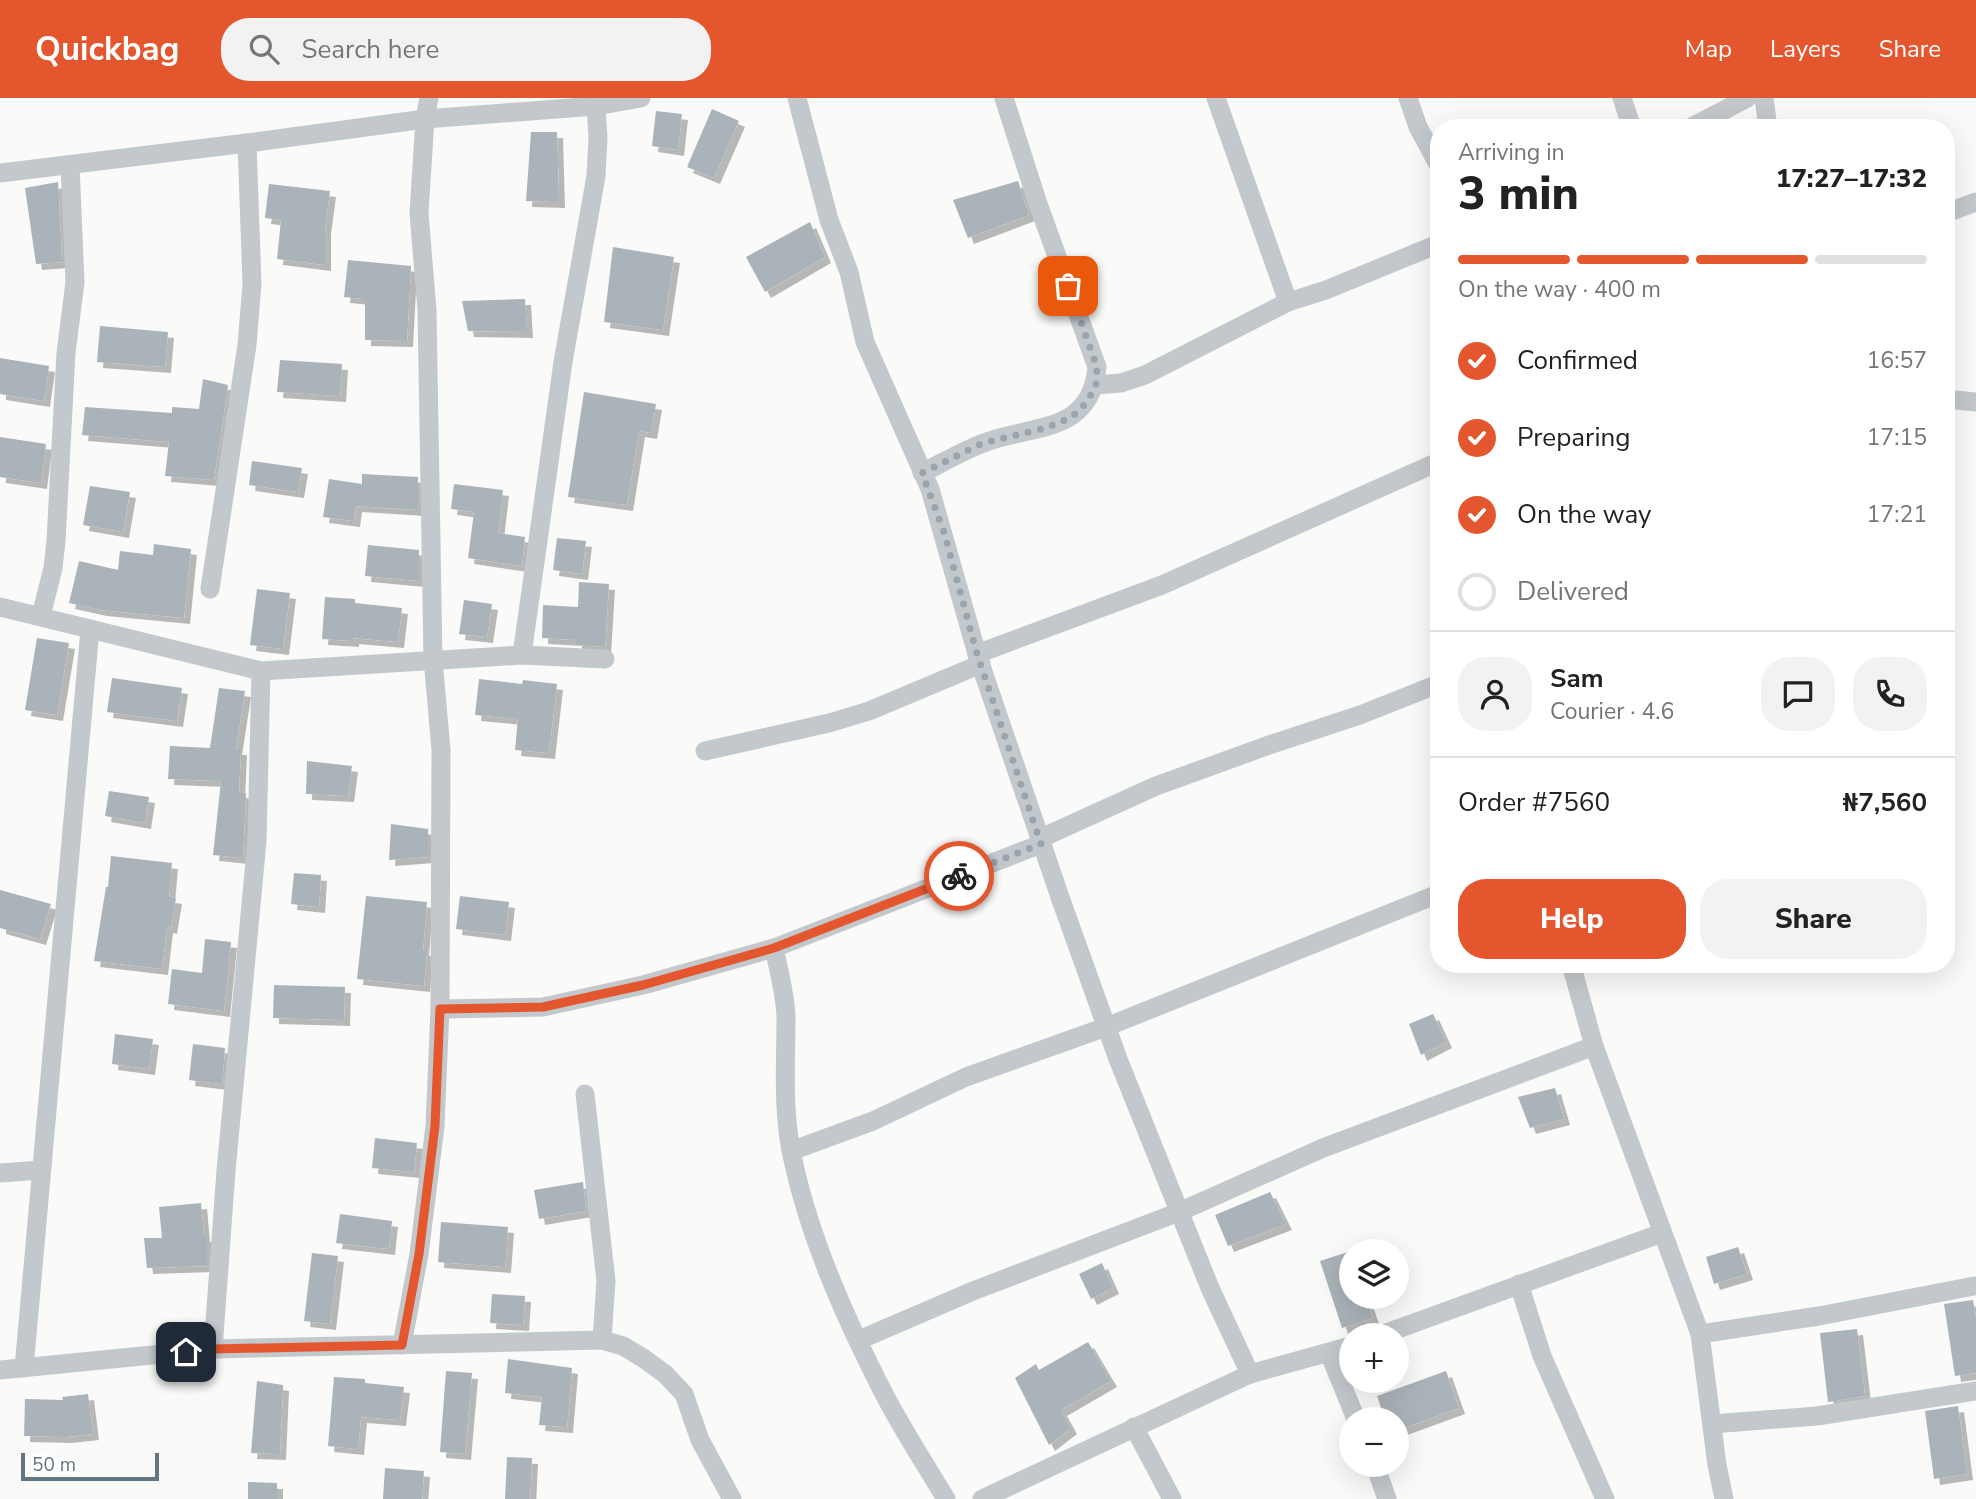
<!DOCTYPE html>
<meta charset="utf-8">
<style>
:root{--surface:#fff;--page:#f2f2f2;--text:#222;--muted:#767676;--line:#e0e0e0;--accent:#e4572e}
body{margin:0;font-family:"Nunito Sans",sans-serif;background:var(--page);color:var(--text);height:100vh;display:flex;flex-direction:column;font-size:26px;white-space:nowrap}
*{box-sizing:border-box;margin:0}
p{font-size:23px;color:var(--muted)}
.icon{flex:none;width:38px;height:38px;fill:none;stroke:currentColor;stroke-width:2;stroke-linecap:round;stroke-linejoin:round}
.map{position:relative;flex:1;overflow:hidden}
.details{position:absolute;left:1430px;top:21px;width:525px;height:854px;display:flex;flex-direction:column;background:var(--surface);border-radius:28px;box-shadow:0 7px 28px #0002}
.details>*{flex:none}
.controls{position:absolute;left:1339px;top:1141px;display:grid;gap:14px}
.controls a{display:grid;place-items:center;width:70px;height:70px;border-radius:50%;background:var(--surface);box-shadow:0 7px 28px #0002;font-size:35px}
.scale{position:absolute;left:21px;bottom:18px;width:138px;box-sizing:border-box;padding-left:7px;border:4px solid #657683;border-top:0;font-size:19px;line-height:24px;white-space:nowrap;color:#657683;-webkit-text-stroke:5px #fff;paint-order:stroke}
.pin{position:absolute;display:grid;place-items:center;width:60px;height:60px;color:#fff;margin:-30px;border-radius:14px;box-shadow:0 4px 10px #0006}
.courier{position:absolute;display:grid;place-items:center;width:70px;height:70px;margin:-35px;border:5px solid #e4572e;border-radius:50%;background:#fff;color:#222;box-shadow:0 2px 9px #0007}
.headline em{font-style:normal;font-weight:800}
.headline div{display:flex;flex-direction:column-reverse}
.headline{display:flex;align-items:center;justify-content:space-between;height:119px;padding:0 28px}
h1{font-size:46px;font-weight:800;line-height:52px}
.bar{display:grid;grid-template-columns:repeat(4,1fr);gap:10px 7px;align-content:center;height:84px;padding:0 28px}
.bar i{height:9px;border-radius:5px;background:var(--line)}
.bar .selected{background:var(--accent)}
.bar p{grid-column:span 4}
.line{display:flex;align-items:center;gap:18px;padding:0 28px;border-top:2px solid var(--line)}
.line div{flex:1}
.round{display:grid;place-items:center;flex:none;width:74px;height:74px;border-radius:28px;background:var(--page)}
ol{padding:0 28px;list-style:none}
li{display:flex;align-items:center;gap:21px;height:77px}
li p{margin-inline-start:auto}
li .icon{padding:7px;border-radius:50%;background:var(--accent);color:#fff;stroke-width:4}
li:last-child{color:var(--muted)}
li i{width:38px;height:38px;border:4px solid var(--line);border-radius:50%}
.primary-button{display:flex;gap:14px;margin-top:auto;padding:14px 28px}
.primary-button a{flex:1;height:80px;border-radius:28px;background:var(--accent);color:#fff;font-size:28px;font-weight:800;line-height:80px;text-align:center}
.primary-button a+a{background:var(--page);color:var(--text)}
header{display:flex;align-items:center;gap:42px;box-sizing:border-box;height:98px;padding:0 35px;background:var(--accent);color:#fff}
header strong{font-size:33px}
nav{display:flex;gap:38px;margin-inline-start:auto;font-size:24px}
.search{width:490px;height:63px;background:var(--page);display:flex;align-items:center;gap:18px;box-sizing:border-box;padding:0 24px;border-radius:28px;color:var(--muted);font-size:26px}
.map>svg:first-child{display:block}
</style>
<header>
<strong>Quickbag</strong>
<div class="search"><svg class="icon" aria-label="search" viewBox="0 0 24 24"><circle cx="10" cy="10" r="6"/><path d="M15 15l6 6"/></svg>Search here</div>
<nav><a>Map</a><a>Layers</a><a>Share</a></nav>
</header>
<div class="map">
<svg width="1976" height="1401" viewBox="0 0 1976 1401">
<defs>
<filter id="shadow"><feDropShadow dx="6" dy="6" stdDeviation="0" flood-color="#0004"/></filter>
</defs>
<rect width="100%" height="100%" fill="#fafaf8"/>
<!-- building -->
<g fill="#aab3b9" filter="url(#shadow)">
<path d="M712 11 739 23 714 80 687 69Z"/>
<path d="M656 13 682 16 678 52 652 48Z"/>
<path d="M531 34H557L559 104 526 103Z"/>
<path d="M1018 83 1029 117 968 140 953 102Z"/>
<path d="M58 84 62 164 36 166 25 90Z"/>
<path d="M269 86 330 93 325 130V167L277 161 281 122 265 120Z"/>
<path d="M810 124 825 159 765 194 746 159Z"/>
<path d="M613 149 674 159 663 232 604 224Z"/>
<path d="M348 162 411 168 407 243 365 242V201L344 199Z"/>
<path d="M525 201 527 234 468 233 462 203Z"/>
<path d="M100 228 168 234 165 269 97 264Z"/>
<path d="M0 260 49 268 44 303 0 296Z"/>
<path d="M280 262 342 266 340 298 277 294Z"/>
<path d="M203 281 228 287 214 382 165 378 169 344 82 337 85 309 172 315V309L199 311Z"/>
<path d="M584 294 656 306 651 335 639 333 627 407 568 399Z"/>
<path d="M0 339 46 346 41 385 0 379Z"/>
<path d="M252 363 302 370 298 394 249 387Z"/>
<path d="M362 376 418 379V412L356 408 354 423 323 419 329 381 362 386Z"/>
<path d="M454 386 503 392 498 435 525 439 522 468 468 460 474 414 451 411Z"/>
<path d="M90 388 130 394 123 434 83 427Z"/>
<path d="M557 440 586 443 582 476 553 472Z"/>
<path d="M154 446 191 451 184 520 101 512 69 505 79 463 118 472 120 453 153 457Z"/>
<path d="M368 447 419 452V483L365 478Z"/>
<path d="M579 484 609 486 605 549 576 547V542L542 540 543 507 578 509Z"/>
<path d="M257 491 290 495 283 551 250 547Z"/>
<path d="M325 499 355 501V505L402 510 398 544 353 540V543L322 541Z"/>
<path d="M464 502 492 506 487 539 459 536Z"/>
<path d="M37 540 69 545 57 617 25 612Z"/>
<path d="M112 580 182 590 177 623 107 614Z"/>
<path d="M479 581 522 586 523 582 557 586 549 655 515 652 518 621 475 617Z"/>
<path d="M219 590 245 593 236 651H241L239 694 246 695 243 760 213 757 221 683 168 681 170 648 210 650Z"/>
<path d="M307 663 352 668 348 698 306 696Z"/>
<path d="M109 693 149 699 145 725 105 718Z"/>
<path d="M391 726 428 731V759L389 762Z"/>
<path d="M111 758 172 765 169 799 176 800 171 830 167 829 162 871 94 863 106 789H108Z"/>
<path d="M294 775 321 777 319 809 291 806Z"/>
<path d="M0 792 51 806 40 841 0 830Z"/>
<path d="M366 798 427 804 423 852H427L424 888 357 881Z"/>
<path d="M460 798 509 804 505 837 456 831Z"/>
<path d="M205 841 231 844 224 913 168 906 172 871 202 875Z"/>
<path d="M274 887 345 889 344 922 273 920Z"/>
<path d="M1433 916 1446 944 1421 957 1409 926Z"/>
<path d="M115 936 153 941 149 971 112 966Z"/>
<path d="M193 946 225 950 222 986 189 982Z"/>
<path d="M1555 990 1564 1021 1530 1030 1518 999Z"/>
<path d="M375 1040 417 1045 414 1074 372 1070Z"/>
<path d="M583 1084 586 1113 539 1121 534 1092Z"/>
<path d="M1270 1094 1286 1126 1228 1148 1215 1117Z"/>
<path d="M201 1105 204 1138H207V1168L147 1170 144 1140H162L159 1109Z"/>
<path d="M340 1116 392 1123 389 1151 336 1145Z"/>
<path d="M441 1124 508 1129 505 1169 438 1164Z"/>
<path d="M1738 1149 1747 1176 1714 1186 1706 1159Z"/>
<path d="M1351 1153V1199H1366L1373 1220 1342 1230 1320 1163Z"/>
<path d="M312 1155 338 1158 330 1226 304 1223Z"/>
<path d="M1102 1165 1113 1190 1091 1201 1079 1176Z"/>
<path d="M492 1196 525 1198 523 1227 490 1225Z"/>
<path d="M1973 1202 1976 1220V1275L1955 1278 1944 1206Z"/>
<path d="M1857 1231 1865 1298 1828 1304 1820 1235Z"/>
<path d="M1088 1244 1111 1283 1061 1312 1071 1330 1049 1347 1015 1280 1036 1266 1039 1272Z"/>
<path d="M508 1261 572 1270 567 1329 539 1327 542 1299 505 1295Z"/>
<path d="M446 1273 472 1275 465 1356 440 1354Z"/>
<path d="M1446 1273 1459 1310 1396 1333V1321H1385L1377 1298Z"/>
<path d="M334 1279 365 1281V1285L404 1289 400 1322 361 1319 358 1351 328 1348Z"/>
<path d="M257 1283 283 1287 280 1356 251 1355Z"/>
<path d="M88 1296 93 1336 66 1339 24 1338 25 1301 63 1302 62 1299Z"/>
<path d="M1958 1308 1967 1376 1934 1381 1925 1313Z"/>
<path d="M507 1359 532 1360 530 1401H505Z"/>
<path d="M385 1370 424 1373 422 1401H383Z"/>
<path d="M248 1384 277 1385V1401H248Z"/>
</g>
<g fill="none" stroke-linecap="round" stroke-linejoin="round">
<!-- street -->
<g stroke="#c3c8cc" stroke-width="19">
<path d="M797 0 829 122 849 174 865 244 930 391 977 556 1061 802 1118 961 1210 1190 1250 1276"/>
<path d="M1216 0 1288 204"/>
<path d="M1408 0 1418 29 1438 66"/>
<path d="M1622 0 1632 30"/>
<path d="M1764 0 1768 30"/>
<path d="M1690 30 1747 0"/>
<path d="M0 75 247 45 425 21 596 8 641 0"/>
<path d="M1946 115 1976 104"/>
<path d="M1096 287 1121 285 1145 277 1288 204 1326 192 1438 146"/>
<path d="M1946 301 1976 304"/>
<path d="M922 375C942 365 961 354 981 346 1029 326 1091 338 1097 269L1037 103 1004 0"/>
<path d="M210 491 247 247 252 186 247 45"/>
<path d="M0 509 261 573 522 557 605 561"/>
<path d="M41 518 53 470 56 443 66 255 75 184 70 67"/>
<path d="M977 556 1162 487 1438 364"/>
<path d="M522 557 563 264 596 78 598 40 596 8"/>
<path d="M705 653 829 625 869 613 981 566"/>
<path d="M1039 741 1156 688 1272 646 1360 617 1438 586"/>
<path d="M774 850C779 873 785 895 786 918 786 967 782 1014 793 1062 810 1141 845 1219 881 1290 900 1328 924 1364 946 1401"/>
<path d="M1571 866 1594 948 1700 1236 1717 1367 1724 1401"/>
<path d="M440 911 543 909 643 887 774 850 1041 746"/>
<path d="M585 996 606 1183 602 1242"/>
<path d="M791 1053 873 1023 966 979 1106 929 1438 796"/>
<path d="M0 1075 41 1072"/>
<path d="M1519 1186 1542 1258 1605 1401"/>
<path d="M1700 1236 1819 1218 1974 1188"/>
<path d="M1381 1237 1662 1135"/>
<path d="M859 1242 973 1193 1179 1114 1323 1050 1594 948"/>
<path d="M402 1247 419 1156 435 1028 440 911 441 652 433 561 427 212 419 115 425 21 429 0"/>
<path d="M213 1251 226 1073 257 743 261 573"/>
<path d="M1329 1255 1356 1321"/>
<path d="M24 1270 90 531"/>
<path d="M0 1272 213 1251 602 1242 623 1248 643 1260 665 1276 684 1296 700 1342 732 1401"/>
<path d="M1712 1326 1817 1318 1976 1293"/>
<path d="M1134 1329 1172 1401"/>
<path d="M1375 1367 1387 1401"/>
<path d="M982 1401 1250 1276 1351 1248"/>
</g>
</g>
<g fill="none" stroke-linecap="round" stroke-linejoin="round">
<!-- done -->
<path stroke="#99a4ac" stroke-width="7" stroke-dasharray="0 12.6" d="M959 778 1041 746 977 556 944 434 922 375 983 345 1046 330 1072 319 1087 304 1096 287 1097 269 1068 188"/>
<!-- route -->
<path stroke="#e4572e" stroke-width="9" d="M186 1254 213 1251 402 1247 419 1156 435 1028 440 911 543 909 643 887 774 850 959 778"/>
</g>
</svg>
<div class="controls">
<a><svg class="icon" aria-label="layers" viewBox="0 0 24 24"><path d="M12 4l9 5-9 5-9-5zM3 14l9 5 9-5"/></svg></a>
<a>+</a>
<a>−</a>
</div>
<div class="scale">50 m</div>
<div class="pin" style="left:1068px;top:188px;background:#ea580c"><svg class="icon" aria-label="bag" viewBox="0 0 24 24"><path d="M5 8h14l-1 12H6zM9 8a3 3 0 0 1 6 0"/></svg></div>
<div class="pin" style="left:186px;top:1254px;background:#1f2937"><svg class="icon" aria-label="home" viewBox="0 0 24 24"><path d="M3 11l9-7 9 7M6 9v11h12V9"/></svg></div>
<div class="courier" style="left:959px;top:778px"><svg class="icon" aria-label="bike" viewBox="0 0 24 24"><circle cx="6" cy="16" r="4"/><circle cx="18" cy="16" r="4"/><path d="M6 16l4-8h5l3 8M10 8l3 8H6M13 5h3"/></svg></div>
<section class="details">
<div class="headline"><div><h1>3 min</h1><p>Arriving in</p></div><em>17:27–17:32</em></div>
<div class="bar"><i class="selected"></i><i class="selected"></i><i class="selected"></i><i></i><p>On the way · 400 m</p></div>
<ol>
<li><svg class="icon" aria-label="check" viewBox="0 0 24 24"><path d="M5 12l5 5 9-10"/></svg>Confirmed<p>16:57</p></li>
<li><svg class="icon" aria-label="check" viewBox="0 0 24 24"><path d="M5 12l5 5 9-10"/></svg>Preparing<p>17:15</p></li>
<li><svg class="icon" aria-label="check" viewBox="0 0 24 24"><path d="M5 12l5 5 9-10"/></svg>On the way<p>17:21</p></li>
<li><i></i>Delivered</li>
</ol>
<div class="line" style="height:126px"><a class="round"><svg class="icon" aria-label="person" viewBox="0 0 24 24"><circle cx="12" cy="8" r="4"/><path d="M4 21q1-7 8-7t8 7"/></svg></a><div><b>Sam</b><p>Courier · 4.6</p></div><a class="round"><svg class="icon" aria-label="chat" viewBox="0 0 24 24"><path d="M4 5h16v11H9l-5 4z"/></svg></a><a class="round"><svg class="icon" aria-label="phone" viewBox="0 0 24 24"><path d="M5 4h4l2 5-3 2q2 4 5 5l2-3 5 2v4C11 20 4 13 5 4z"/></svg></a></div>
<div class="line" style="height:91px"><div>Order #7560</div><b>₦7,560</b></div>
<div class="primary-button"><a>Help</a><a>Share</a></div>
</section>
</div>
